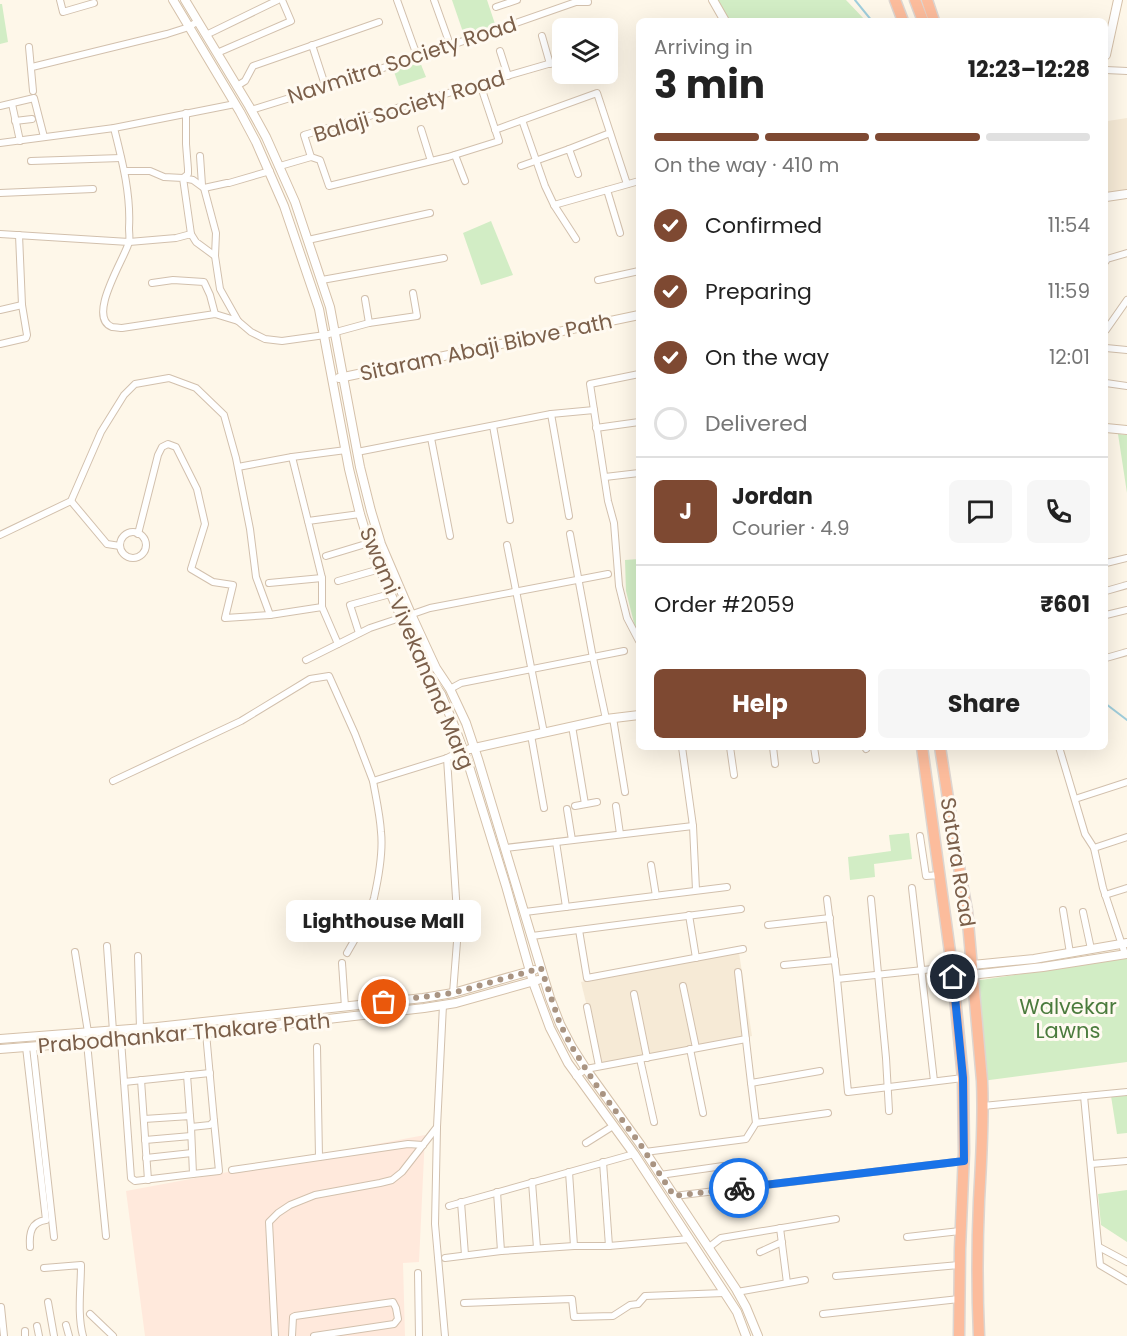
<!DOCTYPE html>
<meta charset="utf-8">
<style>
:root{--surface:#fff;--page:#f6f6f6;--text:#222;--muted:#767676;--line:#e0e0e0;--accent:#7e4932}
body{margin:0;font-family:Poppins,sans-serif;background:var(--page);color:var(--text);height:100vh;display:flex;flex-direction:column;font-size:22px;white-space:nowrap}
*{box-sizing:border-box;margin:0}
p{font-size:20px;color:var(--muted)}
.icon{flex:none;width:33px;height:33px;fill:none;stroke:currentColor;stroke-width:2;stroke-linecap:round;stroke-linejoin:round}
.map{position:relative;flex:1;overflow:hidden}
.drawer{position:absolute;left:636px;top:18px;width:472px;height:732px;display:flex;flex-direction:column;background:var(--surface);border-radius:9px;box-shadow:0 6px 24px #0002}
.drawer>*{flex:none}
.controls{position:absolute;left:552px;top:18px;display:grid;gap:12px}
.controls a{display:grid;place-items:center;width:66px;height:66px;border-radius:9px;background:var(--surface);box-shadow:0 6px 24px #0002;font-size:30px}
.pin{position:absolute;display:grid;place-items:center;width:51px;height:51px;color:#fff;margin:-26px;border:3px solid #fff;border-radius:50%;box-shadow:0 2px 6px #0007}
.courier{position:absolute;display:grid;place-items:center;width:60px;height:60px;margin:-30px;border:4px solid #1a73e8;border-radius:50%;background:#fff;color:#222;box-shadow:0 2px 8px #0007}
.bubble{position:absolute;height:42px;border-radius:9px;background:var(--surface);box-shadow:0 6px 24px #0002;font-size:20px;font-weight:700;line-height:42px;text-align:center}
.overview em{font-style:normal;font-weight:700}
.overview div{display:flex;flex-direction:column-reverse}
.overview{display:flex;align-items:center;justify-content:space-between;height:102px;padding:0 18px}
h1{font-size:39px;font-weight:700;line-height:45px}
.bar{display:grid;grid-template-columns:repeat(4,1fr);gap:9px 6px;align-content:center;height:72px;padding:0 18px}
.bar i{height:8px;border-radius:4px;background:var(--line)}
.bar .active{background:var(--accent)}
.bar p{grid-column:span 4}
.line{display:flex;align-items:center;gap:15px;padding:0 18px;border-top:2px solid var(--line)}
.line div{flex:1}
.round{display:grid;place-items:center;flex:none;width:63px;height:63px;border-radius:9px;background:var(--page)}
ol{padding:0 18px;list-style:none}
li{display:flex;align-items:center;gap:18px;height:66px}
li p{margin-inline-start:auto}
li .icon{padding:6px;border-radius:50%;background:var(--accent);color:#fff;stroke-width:4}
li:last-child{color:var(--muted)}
li i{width:33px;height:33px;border:3px solid var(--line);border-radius:50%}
.primary-button{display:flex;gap:12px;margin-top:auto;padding:12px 18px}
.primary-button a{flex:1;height:69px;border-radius:9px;background:var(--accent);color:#fff;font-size:24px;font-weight:700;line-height:69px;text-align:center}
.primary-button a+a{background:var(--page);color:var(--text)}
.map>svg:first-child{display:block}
</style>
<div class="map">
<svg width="1127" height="1336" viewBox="0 0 1127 1336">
<rect width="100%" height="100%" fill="#fef7e9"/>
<!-- residential -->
<g fill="#f6ead6">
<path d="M1127 118V190L1106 193V130L1108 121Z"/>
<path d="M739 953 752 1036 601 1064 581 982Z"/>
</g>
<!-- commercial -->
<path fill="#ffe9dc" d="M425 1135 419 1262 403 1263 405 1336H145L126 1191Z"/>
<!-- green -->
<g fill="#d2edc5">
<path d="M452 0H487L496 27 465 38Z"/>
<path d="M718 0H846L866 21H728Z"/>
<path d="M0 4H2L8 42 0 44Z"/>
<path d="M420 62 426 77 399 86 393 69Z"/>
<path d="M491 221 513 275 481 285 463 233Z"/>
<path d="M1118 434 1127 435V493Z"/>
<path d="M639 559V639H638L626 591 625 560Z"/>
<path d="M909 833 912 859 874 864 875 877 850 880 848 857 891 851 889 835Z"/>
<path d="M1127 958V1062L982 1081 974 981Z"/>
<path d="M1127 1094V1133L1117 1134 1111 1096Z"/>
<path d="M1127 1190V1242L1101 1225 1098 1194Z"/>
</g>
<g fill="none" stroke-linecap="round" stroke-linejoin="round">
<!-- stream -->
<g stroke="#a0cedc" stroke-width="2">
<path d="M855 0 872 21"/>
<path d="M1106 704 1127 720"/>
</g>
<defs>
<g id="street">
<path d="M60 0 63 12 94 3"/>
<path d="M397 0 415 50"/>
<path d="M434 0 448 39"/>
<path d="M496 7 517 0"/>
<path d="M577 26 578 28"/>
<path d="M206 35 278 0"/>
<path d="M542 36 550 64"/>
<path d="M312 45 326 88"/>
<path d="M29 47 33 91"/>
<path d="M500 51 508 76"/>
<path d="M217 53 291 21 282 0"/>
<path d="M32 67 167 34 189 27 198 21"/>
<path d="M1106 70 1127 71"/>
<path d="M237 86 245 81 253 66 379 22"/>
<path d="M12 104 20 141"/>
<path d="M0 106 34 98 44 137"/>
<path d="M251 110C360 77 468 40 576 2H588"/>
<path d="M186 113V144L188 169V174L183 178 193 180 204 188 216 233 215 256"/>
<path d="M522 120 545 186 554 205 576 239"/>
<path d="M15 121 32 119"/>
<path d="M114 128C122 160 131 194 129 228 129 233 130 238 129 242 125 258 86 317 112 327 113 327 121 328 122 328L215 314 238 321"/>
<path d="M421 129 431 161"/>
<path d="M495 130 597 93 627 184"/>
<path d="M0 143 114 128 235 104"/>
<path d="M569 149 610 133"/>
<path d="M455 155 465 181"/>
<path d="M200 156 202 185"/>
<path d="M311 157 320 160 329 186 448 157 499 141 480 84"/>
<path d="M31 161 121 158"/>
<path d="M280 166 311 157 304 135 562 60"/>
<path d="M521 166 569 149 578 174"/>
<path d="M125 171H150L164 177 183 178 191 234"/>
<path d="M229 183 270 171"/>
<path d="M204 188 227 183"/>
<path d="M607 190 620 233"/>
<path d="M0 193 93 189"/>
<path d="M554 205 639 181"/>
<path d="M0 234 129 242 176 238 191 234 196 242 215 256 220 289 238 321 251 332 265 339 282 341 325 335 369 323 417 316 413 293"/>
<path d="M308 240 430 213"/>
<path d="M1106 261 1107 259 1127 253"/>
<path d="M322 280 444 258"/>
<path d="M598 280 639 271"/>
<path d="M152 283 173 280 204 282 210 295 215 314"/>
<path d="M365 299 369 323"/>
<path d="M0 310 22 305"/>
<path d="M1106 330 1127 300"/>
<path d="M0 344 26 338 27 335 22 305 19 235"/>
<path d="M1106 348 1127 350"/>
<path d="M639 374 590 384 608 501 614 523 619 586 627 618 639 641"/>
<path d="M1106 383 1127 386"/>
<path d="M551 414 569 516"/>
<path d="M493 426 510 520"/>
<path d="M596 428 639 422"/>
<path d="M431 438 450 536"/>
<path d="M357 452 551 414 594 410"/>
<path d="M292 457 308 521"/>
<path d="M238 467 292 457 346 450"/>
<path d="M605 477 639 473"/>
<path d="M71 501 107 544 120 546"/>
<circle cx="133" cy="545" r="13"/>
<path d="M138 534 158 455 162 447 168 444 176 447 197 489 205 524 191 569 213 582 233 585 225 618 270 615"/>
<path d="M570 534 593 658 606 719"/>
<path d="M0 535 71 501 101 432 124 395 135 384 169 378 196 388 224 415 236 458 250 529 256 577 270 615 322 607 338 644 370 628 394 620"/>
<path d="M507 545 544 733"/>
<path d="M326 556 369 543"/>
<path d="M1106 563 1127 558"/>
<path d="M338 581 380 569"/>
<path d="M269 583 322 578"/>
<path d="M1106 591 1127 585"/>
<path d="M322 607V578L308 521 360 514"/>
<path d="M1106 615 1127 610"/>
<path d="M401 618 430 608 608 574"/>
<path d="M359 633 350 605 390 594"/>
<path d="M1106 658 1127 652"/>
<path d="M306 660 338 644"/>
<path d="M450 689 461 683 624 651"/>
<path d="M613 718 625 792"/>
<path d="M572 726 585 804"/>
<path d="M531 735 544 808"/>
<path d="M682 747 693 826 696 890"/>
<path d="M730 747 734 775"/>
<path d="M773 747 775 764"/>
<path d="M814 747 816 760"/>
<path d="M865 747 866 749"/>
<path d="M1059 747 1085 834 1094 848 1103 888 1125 954"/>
<path d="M447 758 458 929 453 993"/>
<path d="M113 781 241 721 310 679 329 676 355 734 373 781"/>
<path d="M1075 799 1127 782"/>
<path d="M575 806 597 802"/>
<path d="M616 806 620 834"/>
<path d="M567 809 572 840"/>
<path d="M920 836 926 876 940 875"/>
<path d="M556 842 566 907"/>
<path d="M505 848 693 826"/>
<path d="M1094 848 1127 837"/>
<path d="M651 865 656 896"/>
<path d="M912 888 934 1081"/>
<path d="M1105 895 1127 888"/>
<path d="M827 899 837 979 848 1092 963 1078"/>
<path d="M871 899 886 1058 889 1111"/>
<path d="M1063 910 1070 953"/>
<path d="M525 912 727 887"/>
<path d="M1083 912 1091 949"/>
<path d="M689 915 696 958"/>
<path d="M768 925 830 918"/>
<path d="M579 930 587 978 743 949"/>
<path d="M532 936 741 909"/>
<path d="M107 946 113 1031"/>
<path d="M75 952 88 1032"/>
<path d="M347 953C357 935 369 917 374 898 378 880 383 850 381 832 380 815 376 798 373 781L447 758 463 750"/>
<path d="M138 956 140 1029"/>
<path d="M342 963 345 1007"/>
<path d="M784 965 835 960"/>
<path d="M738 972 751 1083 756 1123"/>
<path d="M837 979 952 967"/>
<path d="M683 986 696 1048"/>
<path d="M634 994 647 1058"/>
<path d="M587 1007 599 1066"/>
<path d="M121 1040 131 1178 135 1181 193 1174 191 1127 210 1125 214 1121 206 1033"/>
<path d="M87 1043 106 1236"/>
<path d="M26 1047 46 1220C31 1222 29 1233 30 1247"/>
<path d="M33 1047 54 1237"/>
<path d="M317 1047 319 1157"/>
<path d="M690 1049 703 1113"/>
<path d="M640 1059 654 1122"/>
<path d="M187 1075 190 1116"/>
<path d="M576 1076 586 1069 746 1039"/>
<path d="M141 1080 148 1180"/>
<path d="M124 1082 210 1073"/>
<path d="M751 1083 820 1071"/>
<path d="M1084 1096 1100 1265 1127 1281"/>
<path d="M983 1106 1127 1092"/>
<path d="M144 1119 190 1116 191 1127"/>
<path d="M437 1128 435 1224 445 1336"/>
<path d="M145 1140 191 1136"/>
<path d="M586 1143 613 1126"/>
<path d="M645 1152 746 1139 756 1123 828 1113"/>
<path d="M146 1158 192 1153"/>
<path d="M603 1162 609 1246"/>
<path d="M1091 1164 1127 1161"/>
<path d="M232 1170 408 1144 423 1145"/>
<path d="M569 1172 574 1246"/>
<path d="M193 1174 219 1171 214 1121"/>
<path d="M660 1175 723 1166"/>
<path d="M532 1182 537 1248"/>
<path d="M497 1192 501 1251"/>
<path d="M674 1196 964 1161"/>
<path d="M461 1202 465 1255"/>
<path d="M449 1206 634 1154"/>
<path d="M780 1228 787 1283"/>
<path d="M907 1237 960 1231"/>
<path d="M1099 1247 1127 1262"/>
<path d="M708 1248 721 1238 836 1219"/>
<path d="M760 1252 782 1242"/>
<path d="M445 1258 501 1251 574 1246H609L689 1239"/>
<path d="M44 1268 81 1265C81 1288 77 1314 83 1336"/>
<path d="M418 1273 419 1336"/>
<path d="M836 1276 959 1265"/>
<path d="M737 1292 805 1280"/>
<path d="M48 1302 54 1336"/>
<path d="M464 1303 572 1299 574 1317 613 1316 630 1305 638 1304 645 1296 724 1293"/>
<path d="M1 1307 4 1336"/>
<path d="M90 1314 113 1336"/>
<path d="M823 1314 959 1299"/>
<path d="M66 1325 69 1336"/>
<path d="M37 1326 39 1336"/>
<path d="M25 1331V1336"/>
<path d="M275 1336 269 1222 278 1213 290 1205 315 1195 380 1183 392 1180 402 1172 437 1127 443 1005"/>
<path d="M292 1336 293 1317 295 1316 393 1302 396 1308 398 1319 394 1324 314 1336"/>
</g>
<g id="secondary">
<path d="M173 0 240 112 256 142 284 206 319 309 349 469 360 514 370 547 419 658 427 674 441 694 455 728 468 763 506 886 533 982 550 1028 568 1063 634 1154 726 1295 737 1312 746 1336"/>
<path d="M185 0 249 106 266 137 295 202 330 307 360 467 371 511 381 544 411 614 429 653 436 668 450 689 466 723 478 759 550 998 560 1024 572 1047 586 1069 640 1144 736 1289 746 1307 758 1336"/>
<path d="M713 0 725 21"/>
<path d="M1106 55 1118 0"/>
<path d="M1106 197 1127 194"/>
<path d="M339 378 639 315"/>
<path d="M1106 428 1127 430"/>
<path d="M470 749 606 719 639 715"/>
<path d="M952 967 1034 959 1127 943"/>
<path d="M953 977 1043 967 1127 954"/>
<path d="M0 1039 157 1027 423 998 453 993 534 970"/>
<path d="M0 1049 206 1033 424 1008 456 1003 538 980"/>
</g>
<g id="highway">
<path d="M895 0 903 21"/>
<path d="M915 0 923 21"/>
<path d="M927 0 934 21"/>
<path d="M922 747 952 967 963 1078 964 1152 960 1249 959 1336"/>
<path d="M940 747 957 856 967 911 982 1081C984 1121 981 1161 979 1201 977 1246 977 1291 979 1336"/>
</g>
</defs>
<!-- street casing -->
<use href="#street" stroke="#d2c0ad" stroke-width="8"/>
<!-- secondary casing -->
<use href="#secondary" stroke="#d5c1aa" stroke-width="10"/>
<!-- highway casing -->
<use href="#highway" stroke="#ddd5d0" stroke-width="13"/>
<!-- street -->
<use href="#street" stroke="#fff" stroke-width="6"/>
<!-- secondary -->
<use href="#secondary" stroke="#fff" stroke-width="8"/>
<!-- highway -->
<use href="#highway" stroke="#fcbc9c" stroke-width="10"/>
</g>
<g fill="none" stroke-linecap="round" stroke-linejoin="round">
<!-- done -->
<path stroke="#a99482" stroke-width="6" stroke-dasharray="0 10.8" d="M384 1002 453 993 541 968 560 1024 572 1047 594 1082 640 1144 674 1196 739 1188"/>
<!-- route -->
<path stroke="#1a73e8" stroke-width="8" d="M739 1188 964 1161 963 1078 953 977"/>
</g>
<g text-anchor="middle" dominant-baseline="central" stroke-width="6" stroke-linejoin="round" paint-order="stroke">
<!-- street labels -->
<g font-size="21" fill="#7b5f4a" stroke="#fffaf1">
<text transform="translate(402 60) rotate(-18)">Navmitra Society Road</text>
<text transform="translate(409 106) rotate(-17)">Balaji Society Road</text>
<text transform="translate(486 347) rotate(-12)">Sitaram Abaji Bibve Path</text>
<text transform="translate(417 648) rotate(67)">Swami Vivekanand Marg</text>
<text transform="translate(958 862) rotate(81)">Satara Road</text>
<text transform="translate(184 1033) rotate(-5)">Prabodhankar Thakare Path</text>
</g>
<!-- park labels -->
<g font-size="21" fill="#4b7b3d" stroke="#fffaf1">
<text x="1068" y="1006">Walvekar<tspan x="1068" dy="24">Lawns</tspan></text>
</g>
</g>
</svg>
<div class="controls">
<a><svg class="icon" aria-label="layers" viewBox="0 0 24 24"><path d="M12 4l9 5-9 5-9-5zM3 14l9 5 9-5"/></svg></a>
</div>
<div class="pin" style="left:384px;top:1002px;background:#ea580c"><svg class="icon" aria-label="bag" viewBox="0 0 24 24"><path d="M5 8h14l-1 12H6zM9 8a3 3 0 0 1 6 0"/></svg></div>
<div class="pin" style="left:953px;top:977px;background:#1f2937"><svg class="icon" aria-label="home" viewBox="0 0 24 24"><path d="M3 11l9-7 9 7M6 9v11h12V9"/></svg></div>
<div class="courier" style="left:739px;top:1188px"><svg class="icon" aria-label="bike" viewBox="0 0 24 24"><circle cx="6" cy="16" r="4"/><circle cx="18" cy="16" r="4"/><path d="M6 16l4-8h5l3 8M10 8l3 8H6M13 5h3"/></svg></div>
<div class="bubble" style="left:286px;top:900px;width:195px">Lighthouse Mall</div>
<section class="drawer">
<div class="overview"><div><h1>3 min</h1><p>Arriving in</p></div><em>12:23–12:28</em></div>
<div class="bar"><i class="active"></i><i class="active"></i><i class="active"></i><i></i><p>On the way · 410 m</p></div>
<ol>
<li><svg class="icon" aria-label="check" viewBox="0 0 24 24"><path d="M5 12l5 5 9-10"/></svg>Confirmed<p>11:54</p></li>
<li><svg class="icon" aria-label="check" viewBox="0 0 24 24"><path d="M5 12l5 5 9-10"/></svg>Preparing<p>11:59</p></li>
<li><svg class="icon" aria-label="check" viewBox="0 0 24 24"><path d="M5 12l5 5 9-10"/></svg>On the way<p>12:01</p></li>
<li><i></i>Delivered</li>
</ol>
<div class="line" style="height:108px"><b class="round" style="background:var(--accent);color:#fff">J</b><div><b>Jordan</b><p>Courier · 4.9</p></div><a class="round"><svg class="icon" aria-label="chat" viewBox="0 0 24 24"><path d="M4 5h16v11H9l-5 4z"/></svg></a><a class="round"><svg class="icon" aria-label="phone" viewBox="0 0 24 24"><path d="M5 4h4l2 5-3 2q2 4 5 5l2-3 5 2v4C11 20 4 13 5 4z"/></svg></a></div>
<div class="line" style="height:78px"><div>Order #2059</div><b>₹601</b></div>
<div class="primary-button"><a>Help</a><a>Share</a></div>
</section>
</div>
